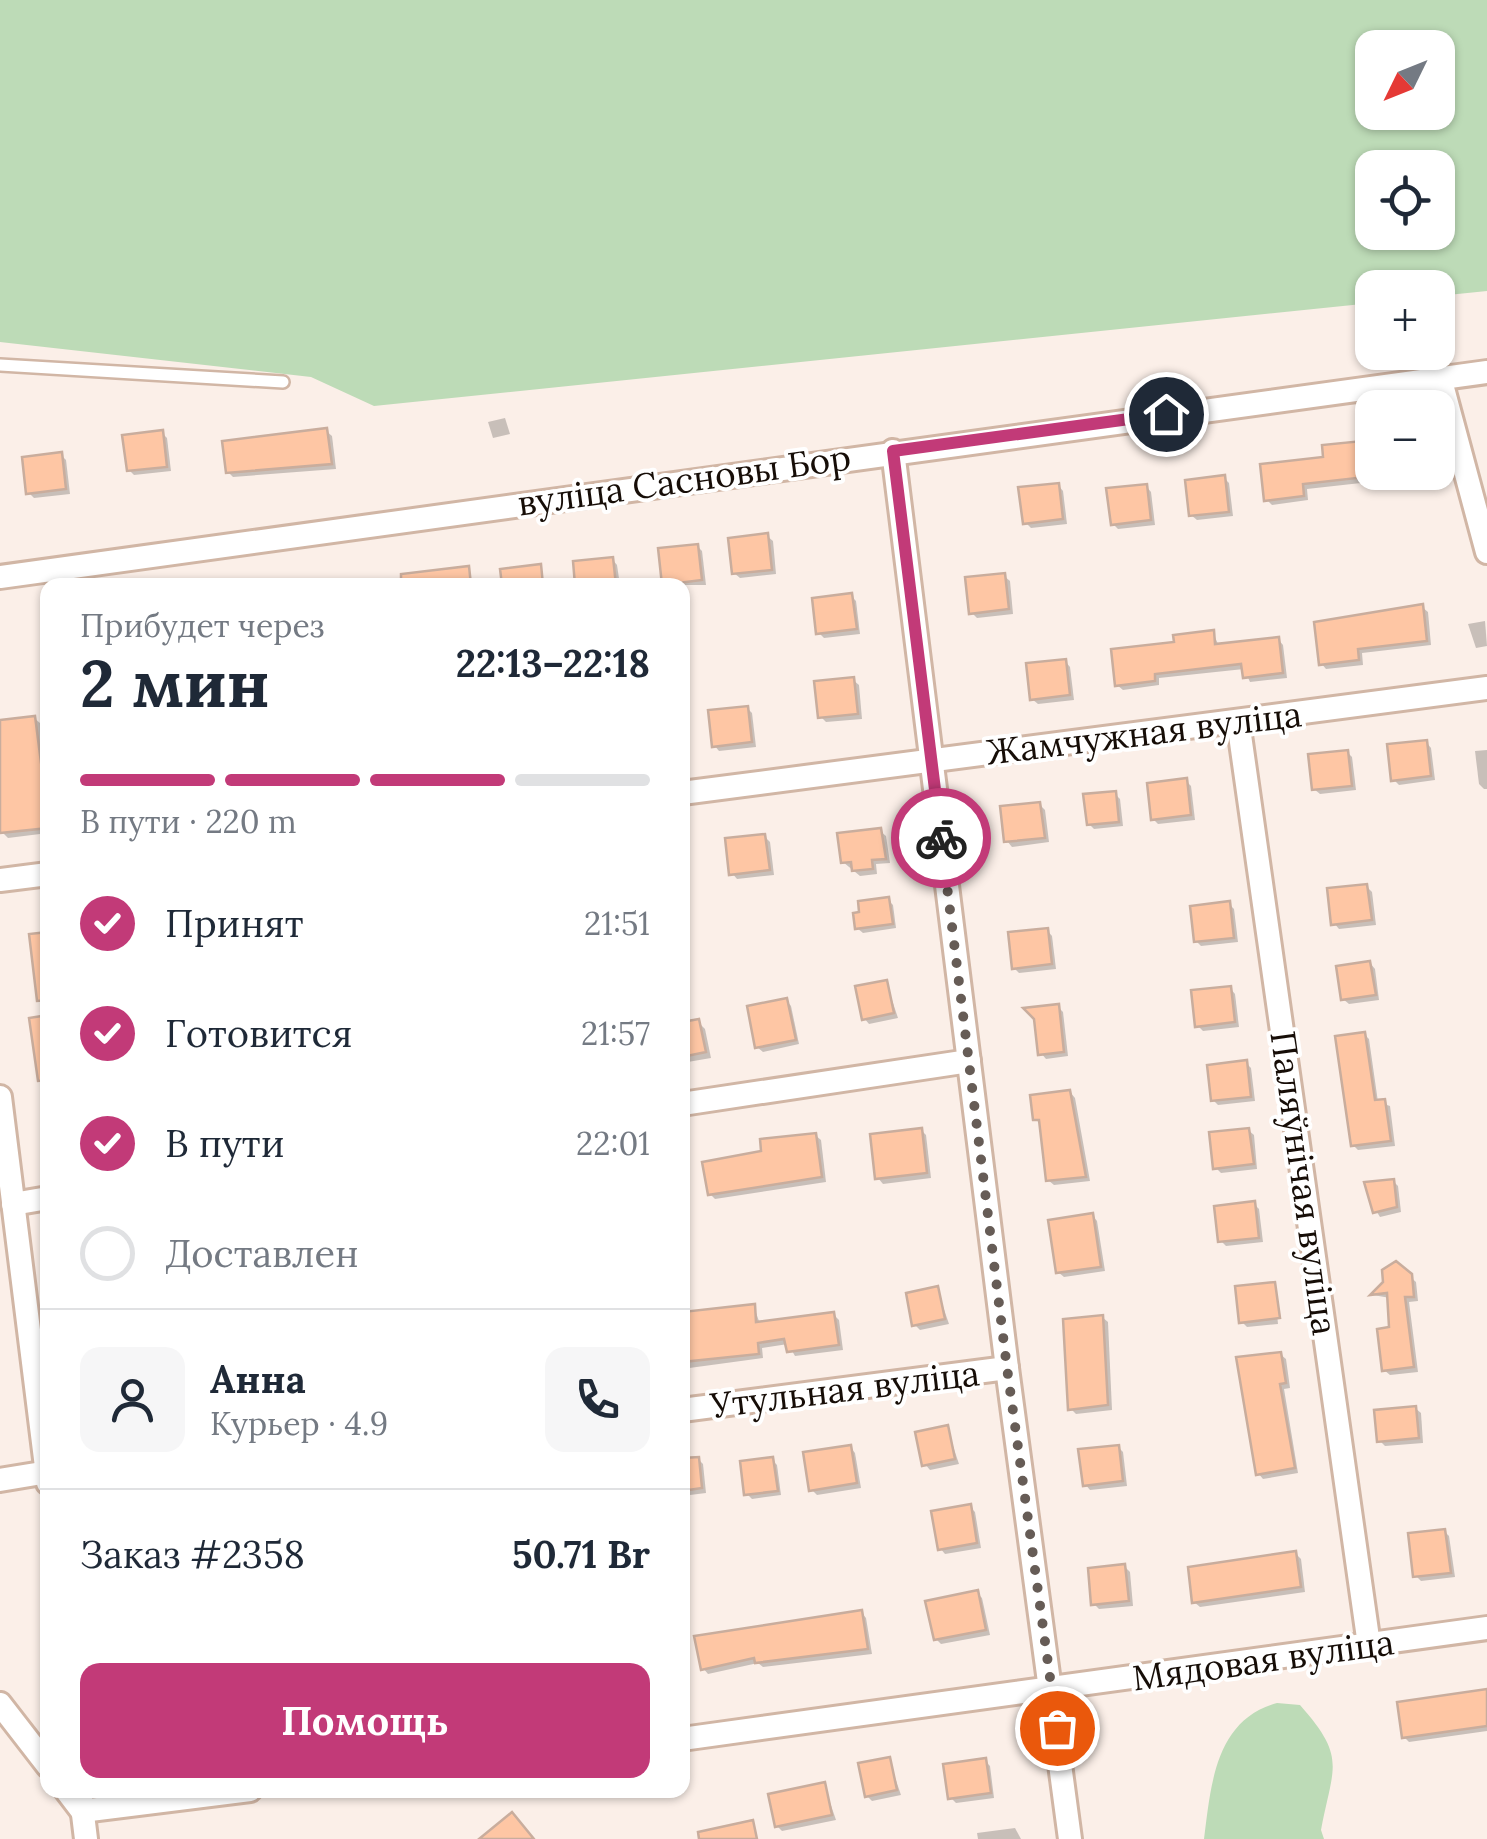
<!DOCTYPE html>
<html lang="ru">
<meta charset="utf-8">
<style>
:root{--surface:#fff;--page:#f6f6f7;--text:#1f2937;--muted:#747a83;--line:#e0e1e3;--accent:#c23a78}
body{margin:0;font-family:Lora,serif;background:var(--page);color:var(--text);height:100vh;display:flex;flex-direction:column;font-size:38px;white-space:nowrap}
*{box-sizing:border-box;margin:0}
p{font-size:32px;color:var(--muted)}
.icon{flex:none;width:55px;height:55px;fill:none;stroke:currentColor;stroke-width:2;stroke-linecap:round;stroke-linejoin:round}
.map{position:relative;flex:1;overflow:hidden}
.panel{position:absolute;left:40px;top:578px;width:650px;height:1220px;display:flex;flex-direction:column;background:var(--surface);border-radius:20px;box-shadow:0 2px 8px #0004}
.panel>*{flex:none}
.needle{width:65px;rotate:227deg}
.tools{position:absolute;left:1355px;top:30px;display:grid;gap:20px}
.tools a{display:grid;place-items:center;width:100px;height:100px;border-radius:20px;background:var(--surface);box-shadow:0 2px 8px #0004;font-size:50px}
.pin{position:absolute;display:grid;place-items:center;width:85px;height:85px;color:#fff;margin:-42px;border:5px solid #fff;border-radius:50%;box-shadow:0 2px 10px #0007}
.courier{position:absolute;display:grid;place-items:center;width:100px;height:100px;margin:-50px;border:8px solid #c23a78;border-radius:50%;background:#fff;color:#222;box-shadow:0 2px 12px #0007}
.headline em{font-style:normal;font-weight:700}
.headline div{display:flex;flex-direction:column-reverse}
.headline{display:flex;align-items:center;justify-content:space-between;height:170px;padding:0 40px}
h1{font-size:65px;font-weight:700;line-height:75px}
.bar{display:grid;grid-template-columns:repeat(4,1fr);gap:15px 10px;align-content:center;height:120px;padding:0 40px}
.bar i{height:12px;border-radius:8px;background:var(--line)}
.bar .on{background:var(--accent)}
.bar p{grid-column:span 4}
.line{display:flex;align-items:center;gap:25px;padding:0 40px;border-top:2px solid var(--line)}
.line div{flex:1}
.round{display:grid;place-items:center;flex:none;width:105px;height:105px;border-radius:20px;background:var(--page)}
ol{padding:0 40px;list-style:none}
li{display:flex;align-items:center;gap:30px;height:110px}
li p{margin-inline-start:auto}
li .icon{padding:10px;border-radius:50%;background:var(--accent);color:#fff;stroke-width:4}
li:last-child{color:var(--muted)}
li i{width:55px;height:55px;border:5px solid var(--line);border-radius:50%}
.action{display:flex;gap:20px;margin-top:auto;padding:20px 40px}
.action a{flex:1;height:115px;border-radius:20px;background:var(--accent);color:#fff;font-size:40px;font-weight:700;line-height:115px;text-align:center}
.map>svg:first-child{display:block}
</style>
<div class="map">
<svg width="1487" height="1839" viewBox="0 0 1487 1839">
<rect width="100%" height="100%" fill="#fbefe8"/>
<!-- green -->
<g fill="#bddbb7" fill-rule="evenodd">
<path d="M0 0H1487V291L1438 296V288H1372V303L374 406 311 377 0 342ZM1372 48H1438V112H1372ZM1372 168H1438V232H1372Z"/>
<path d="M1277 1703 1300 1705C1347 1758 1333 1766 1321 1830L1324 1839H1204C1211 1785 1215 1720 1277 1703Z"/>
</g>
<!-- shadow -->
<g fill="#0003">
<path d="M505 418 510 434 493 438 488 422Z"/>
<path d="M326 431 332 436 336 469 233 477 228 472Z"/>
<path d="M162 433 167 438 171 471 134 475 129 470Z"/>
<path d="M1361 443 1367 448 1370 482 1307 489 1308 500 1272 505 1266 499 1326 459Z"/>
<path d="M61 455 66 460 70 494 34 498 28 492Z"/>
<path d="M1224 478 1229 483 1233 516 1197 520 1191 515Z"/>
<path d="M1058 485 1063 491 1067 524 1031 528 1025 522Z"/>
<path d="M1146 486 1151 492 1155 525 1118 529 1113 524Z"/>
<path d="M767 536 773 541 776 574 740 578 734 573Z"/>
<path d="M697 546 702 551 706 585H666Z"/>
<path d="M612 559 617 565 620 585H578Z"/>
<path d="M1004 576 1010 581 1013 614 977 618 972 613Z"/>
<path d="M397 579 403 585H361V583Z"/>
<path d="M851 596 856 601 860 634 824 638 819 633Z"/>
<path d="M1422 607 1428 612 1431 645 1362 653 1363 665 1326 669 1321 663Z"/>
<path d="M1485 621 1487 646 1476 648 1468 624Z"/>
<path d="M1213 633 1219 646 1278 639 1283 645 1287 678 1250 682 1244 669 1159 678V685L1123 690 1117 685 1177 644Z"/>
<path d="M1065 661 1070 667 1074 700 1038 704 1032 699Z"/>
<path d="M853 680 859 685 862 719 826 722 821 717Z"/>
<path d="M747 708 752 713 756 747 719 751 714 745Z"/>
<path d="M34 718 40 723 48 779V833L8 838 2 832 0 811V722Z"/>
<path d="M1426 742 1431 748 1435 780 1399 785 1393 779Z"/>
<path d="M1487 750V789H1484L1479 784 1475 751Z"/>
<path d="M1347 752 1352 757 1356 790 1320 794 1314 789Z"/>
<path d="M1186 781 1191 786 1195 820 1158 824 1153 819Z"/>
<path d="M1115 794 1120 799 1123 826 1094 829 1089 824Z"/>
<path d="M1039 804 1045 810 1049 842 1012 847 1007 841Z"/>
<path d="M880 831 886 836 890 863 876 864 877 874 860 876 843 862Z"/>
<path d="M764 836 770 842 774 875 737 879 732 873Z"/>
<path d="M1366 886 1372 892 1376 925 1339 929 1334 923Z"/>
<path d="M888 900 893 905 896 928 863 933 857 928 862 914Z"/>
<path d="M1229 904 1234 909 1238 942 1201 946 1196 941Z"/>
<path d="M1047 930 1052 936 1056 969 1019 973 1014 968Z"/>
<path d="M1370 963 1375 969 1379 1000 1349 1004 1343 999Z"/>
<path d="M886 982 898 1018 869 1024 864 1018Z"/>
<path d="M1230 988 1235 994 1239 1027 1203 1031 1197 1025Z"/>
<path d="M786 1000 791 1006 799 1044 763 1052 757 1047Z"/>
<path d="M1058 1007 1063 1012 1068 1056 1046 1059 1041 1053Z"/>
<path d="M698 1022 705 1029 711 1058 682 1063V1025Z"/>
<path d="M1364 1034 1369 1039 1378 1102 1390 1106 1395 1146 1358 1150 1353 1145Z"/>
<path d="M1246 1063 1251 1068 1255 1101 1218 1105 1213 1100Z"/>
<path d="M1070 1092 1075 1098 1090 1181 1054 1185 1048 1180 1041 1124 1035 1119Z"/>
<path d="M921 1130 926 1135 931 1178 883 1184 878 1178Z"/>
<path d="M1248 1130 1254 1135 1257 1169 1221 1173 1216 1168Z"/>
<path d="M815 1135 821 1140 826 1182 715 1199 710 1194 764 1154Z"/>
<path d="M1393 1181 1398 1186 1401 1212 1380 1217 1368 1198 1367 1184Z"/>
<path d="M1254 1204 1259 1209 1263 1242 1226 1246 1221 1241Z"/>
<path d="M1092 1215 1097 1221 1105 1271 1064 1277 1058 1272Z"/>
<path d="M1396 1264 1416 1282 1418 1301 1409 1302 1418 1372 1390 1375 1384 1370 1392 1329 1390 1298 1373 1295Z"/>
<path d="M1274 1284 1278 1324 1247 1327 1242 1322Z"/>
<path d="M937 1289 949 1324 920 1330 915 1325Z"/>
<path d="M754 1307 760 1324 834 1315 839 1320 843 1350 795 1356 788 1344 762 1348 763 1358 682 1369V1330Z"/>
<path d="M1102 1317 1108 1322 1112 1410 1076 1414 1071 1409Z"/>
<path d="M1280 1354 1286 1359 1290 1388 1284 1389 1298 1473 1263 1479 1258 1473Z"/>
<path d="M1415 1408 1421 1413 1423 1443 1385 1446 1380 1441Z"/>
<path d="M947 1428 959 1464 930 1470 925 1464Z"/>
<path d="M850 1447 855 1453 861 1488 817 1495 812 1490Z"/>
<path d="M1118 1447 1123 1452 1127 1486 1090 1490 1085 1484Z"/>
<path d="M698 1459 703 1464 706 1493 682 1496V1461Z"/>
<path d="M772 1460 777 1465 781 1495 752 1499 747 1494Z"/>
<path d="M970 1507 975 1512 981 1548 945 1554 940 1548Z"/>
<path d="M1444 1531 1449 1536 1455 1577 1421 1581 1416 1576Z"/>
<path d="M1296 1554 1301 1559 1305 1592 1200 1607 1194 1602Z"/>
<path d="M1124 1566 1130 1572 1133 1606 1099 1609 1094 1604Z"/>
<path d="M977 1593 982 1598 990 1635 941 1644 936 1639Z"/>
<path d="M861 1612 866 1618 872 1654 763 1667 758 1663 708 1674 703 1668Z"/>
<path d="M1487 1692V1731L1409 1742 1404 1737Z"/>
<path d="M889 1760 901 1795 872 1801 867 1796Z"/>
<path d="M985 1761 990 1766 994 1798 956 1803 951 1798Z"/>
<path d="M824 1785 836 1820 782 1831 777 1826Z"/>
<path d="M1015 1828 1021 1839H978L977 1833Z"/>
</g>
<!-- building -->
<g fill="#fec6a4" stroke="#c9ad9d" stroke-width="2.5">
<path d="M327 428 332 464 226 473 222 441Z"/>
<path d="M163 430 167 467 127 471 122 435Z"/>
<path d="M1362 441 1366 477 1303 484 1304 496 1264 501 1260 464 1323 457 1322 445Z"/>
<path d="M62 452 66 489 26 494 22 457Z"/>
<path d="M1225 475 1229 512 1189 516 1185 480Z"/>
<path d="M1059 483 1063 519 1023 524 1018 487Z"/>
<path d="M1147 484 1151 520 1111 525 1106 488Z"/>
<path d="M768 533 772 570 732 574 728 538Z"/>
<path d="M698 544 702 580 662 585 658 548Z"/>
<path d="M613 557 616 585H575L573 561Z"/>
<path d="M541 564 543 585H502L500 569Z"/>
<path d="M469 566 471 585H401V574Z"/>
<path d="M1005 573 1009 609 969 614 965 577Z"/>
<path d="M852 593 857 629 816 634 812 598Z"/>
<path d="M1423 604 1427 641 1358 649 1359 660 1319 665 1314 622Z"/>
<path d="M1214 630 1215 644 1279 637 1283 673 1243 678 1241 664 1155 674V681L1115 686 1111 649 1174 642 1173 635Z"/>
<path d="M1066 659 1070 695 1030 700 1026 663Z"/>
<path d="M854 677 858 714 818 718 814 681Z"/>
<path d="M748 706 752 742 712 747 708 710Z"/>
<path d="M35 716 43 778 48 777V828L0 833V720Z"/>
<path d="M1427 740 1431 776 1391 781 1387 744Z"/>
<path d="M1348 750 1352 786 1312 790 1308 754Z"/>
<path d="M1187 778 1191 815 1151 820 1147 783Z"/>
<path d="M1116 791 1119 822 1087 825 1083 794Z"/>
<path d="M1040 802 1045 838 1004 842 1000 806Z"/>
<path d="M881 828 886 859 872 860 873 869 852 871 851 862 841 863 837 833Z"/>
<path d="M765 834 770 870 729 875 725 838Z"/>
<path d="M1367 884 1372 920 1331 925 1327 888Z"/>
<path d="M889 897 893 924 855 929 853 913 859 912 858 901Z"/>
<path d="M1230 901 1234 938 1194 942 1190 906Z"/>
<path d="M1048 928 1052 964 1012 969 1008 932Z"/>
<path d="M48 932V1000L37 1001 29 934Z"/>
<path d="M1370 961 1376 995 1341 1000 1336 966Z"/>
<path d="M887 980 894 1013 862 1020 855 986Z"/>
<path d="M1231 986 1235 1022 1195 1027 1191 990Z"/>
<path d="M787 998 796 1040 755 1048 747 1006Z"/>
<path d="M1059 1004 1064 1052 1038 1055 1034 1019 1023 1008Z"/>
<path d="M48 1015V1080L38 1081 29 1018Z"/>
<path d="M699 1019 706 1052 682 1057V1022Z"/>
<path d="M1365 1032 1375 1100 1385 1099 1391 1141 1351 1146 1335 1036Z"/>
<path d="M1247 1060 1251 1097 1211 1101 1207 1065Z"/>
<path d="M1070 1090 1086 1177 1046 1181 1039 1120H1033L1030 1095Z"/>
<path d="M922 1128 927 1173 875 1179 870 1134Z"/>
<path d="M1249 1128 1254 1164 1213 1169 1209 1132Z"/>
<path d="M816 1133 822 1177 708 1195 702 1162 761 1151 760 1139Z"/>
<path d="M1394 1179 1397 1207 1373 1213 1364 1182Z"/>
<path d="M1255 1201 1259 1238 1218 1242 1214 1206Z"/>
<path d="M1093 1213 1101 1267 1056 1273 1048 1220Z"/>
<path d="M1396 1261 1412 1274 1414 1297H1405L1414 1367 1382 1371 1377 1329 1389 1327 1387 1293 1370 1295 1383 1282 1382 1270Z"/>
<path d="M1275 1282 1280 1318 1239 1323 1235 1286Z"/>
<path d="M938 1286 945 1319 912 1326 906 1293Z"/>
<path d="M755 1304 756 1322 834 1312 839 1345 787 1352 784 1339 758 1343 759 1354 682 1362V1312Z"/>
<path d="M1103 1315 1108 1405 1068 1410 1063 1319Z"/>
<path d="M1281 1352 1286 1383 1280 1384 1295 1468 1256 1475 1236 1357Z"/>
<path d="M1416 1406 1419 1438 1377 1442 1374 1410Z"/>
<path d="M948 1425 955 1459 922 1466 915 1432Z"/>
<path d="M851 1445 857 1483 809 1491 803 1452Z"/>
<path d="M1119 1445 1123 1481 1083 1486 1078 1449Z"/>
<path d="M699 1457 702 1488 682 1491V1458Z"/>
<path d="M773 1457 778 1491 744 1495 740 1461Z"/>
<path d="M971 1504 977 1543 938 1550 931 1511Z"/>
<path d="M1445 1529 1451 1573 1413 1577 1408 1533Z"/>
<path d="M1296 1551 1301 1587 1192 1603 1188 1567Z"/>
<path d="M1125 1564 1129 1601 1091 1605 1088 1568Z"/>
<path d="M978 1590 986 1630 934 1640 925 1601Z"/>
<path d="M862 1610 868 1649 755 1663 754 1658 701 1670 694 1636Z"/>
<path d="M1487 1689V1726L1402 1738 1397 1702Z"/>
<path d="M890 1757 897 1790 865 1797 858 1763Z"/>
<path d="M986 1758 991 1793 948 1799 943 1764Z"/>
<path d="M825 1782 832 1815 775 1827 768 1794Z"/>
<path d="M512 1812 534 1839H479Z"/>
<path d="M753 1820 757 1839H699L698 1832Z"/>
</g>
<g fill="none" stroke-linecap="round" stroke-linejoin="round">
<defs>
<path id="service" d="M0 365 283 382"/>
<g id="minor">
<path d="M1440 377 1487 552"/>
<path d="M893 451 1007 1368 1070 1839"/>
<path d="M0 577 1487 372"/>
<path d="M1238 721 1369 1645"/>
<path d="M682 793 1487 688"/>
<path d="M0 880 48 874"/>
<path d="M0 1097 48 1483"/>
<path d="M682 1104 969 1061"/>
<path d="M13 1204 48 1198"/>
<path d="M682 1410 1007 1368"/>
<path d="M0 1480 48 1472"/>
<path d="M0 1704 48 1766"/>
<path d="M682 1739 1487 1628"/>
<path d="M66 1790 82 1811 250 1790"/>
<path d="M81 1798 86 1839"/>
</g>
</defs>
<!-- service casing -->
<use href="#service" stroke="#d1b6a5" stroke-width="16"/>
<!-- minor casing -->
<use href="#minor" stroke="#d1b6a5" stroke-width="28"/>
<!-- service -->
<use href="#service" stroke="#fff" stroke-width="11"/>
<!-- minor -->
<use href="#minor" stroke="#fff" stroke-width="22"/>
</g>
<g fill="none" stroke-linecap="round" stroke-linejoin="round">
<!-- done -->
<path stroke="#665c56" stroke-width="10" stroke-dasharray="0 18" d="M941 838 1007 1368 1057 1728"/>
<!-- route -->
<path stroke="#c23a78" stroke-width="12" d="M941 838 893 451 1166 414"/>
</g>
<g text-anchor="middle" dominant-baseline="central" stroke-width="8" stroke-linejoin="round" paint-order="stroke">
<!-- street labels -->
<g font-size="35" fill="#160d07" stroke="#fff">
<text transform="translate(684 480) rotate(-8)">вуліца Сасновы Бор</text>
<text transform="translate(1144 733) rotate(-7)">Жамчужная вуліца</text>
<text transform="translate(1304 1183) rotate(82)">Паляўнічая вуліца</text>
<text transform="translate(845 1389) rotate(-7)">Утульная вуліца</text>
<text transform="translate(1263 1660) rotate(-8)">Мядовая вуліца</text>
</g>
</g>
</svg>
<div class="tools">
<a><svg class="needle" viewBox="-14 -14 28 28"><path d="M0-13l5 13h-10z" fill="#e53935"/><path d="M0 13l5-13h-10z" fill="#747a83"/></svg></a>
<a><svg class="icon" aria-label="locate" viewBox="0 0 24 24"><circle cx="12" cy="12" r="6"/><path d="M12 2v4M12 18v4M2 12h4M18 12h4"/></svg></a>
<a>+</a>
<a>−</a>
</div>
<div class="pin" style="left:1057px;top:1728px;background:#ea580c"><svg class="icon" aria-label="bag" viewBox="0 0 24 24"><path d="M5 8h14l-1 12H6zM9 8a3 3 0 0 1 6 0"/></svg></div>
<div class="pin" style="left:1166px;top:414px;background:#1f2937"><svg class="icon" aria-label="home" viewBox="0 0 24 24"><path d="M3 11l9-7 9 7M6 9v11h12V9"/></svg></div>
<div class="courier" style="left:941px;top:838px"><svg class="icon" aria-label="bike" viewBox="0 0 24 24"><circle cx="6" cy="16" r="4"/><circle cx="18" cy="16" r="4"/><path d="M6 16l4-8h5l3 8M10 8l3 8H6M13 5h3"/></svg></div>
<section class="panel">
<div class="headline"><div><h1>2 мин</h1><p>Прибудет через</p></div><em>22:13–22:18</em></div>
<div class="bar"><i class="on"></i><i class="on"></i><i class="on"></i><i></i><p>В пути · 220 m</p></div>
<ol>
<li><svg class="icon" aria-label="check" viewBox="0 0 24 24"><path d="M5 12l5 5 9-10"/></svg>Принят<p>21:51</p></li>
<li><svg class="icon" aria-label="check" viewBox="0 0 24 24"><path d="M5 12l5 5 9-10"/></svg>Готовится<p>21:57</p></li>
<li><svg class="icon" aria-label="check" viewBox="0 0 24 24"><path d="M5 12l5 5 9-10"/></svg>В пути<p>22:01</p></li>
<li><i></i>Доставлен</li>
</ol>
<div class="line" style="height:180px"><a class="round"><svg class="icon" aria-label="person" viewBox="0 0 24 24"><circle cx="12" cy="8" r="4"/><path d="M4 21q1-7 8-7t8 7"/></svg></a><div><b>Анна</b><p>Курьер · 4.9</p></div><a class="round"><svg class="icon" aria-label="phone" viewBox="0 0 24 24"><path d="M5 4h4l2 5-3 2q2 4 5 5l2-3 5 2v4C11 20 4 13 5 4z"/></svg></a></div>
<div class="line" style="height:130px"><div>Заказ #2358</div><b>50.71 Br</b></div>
<div class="action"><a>Помощь</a></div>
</section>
</div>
